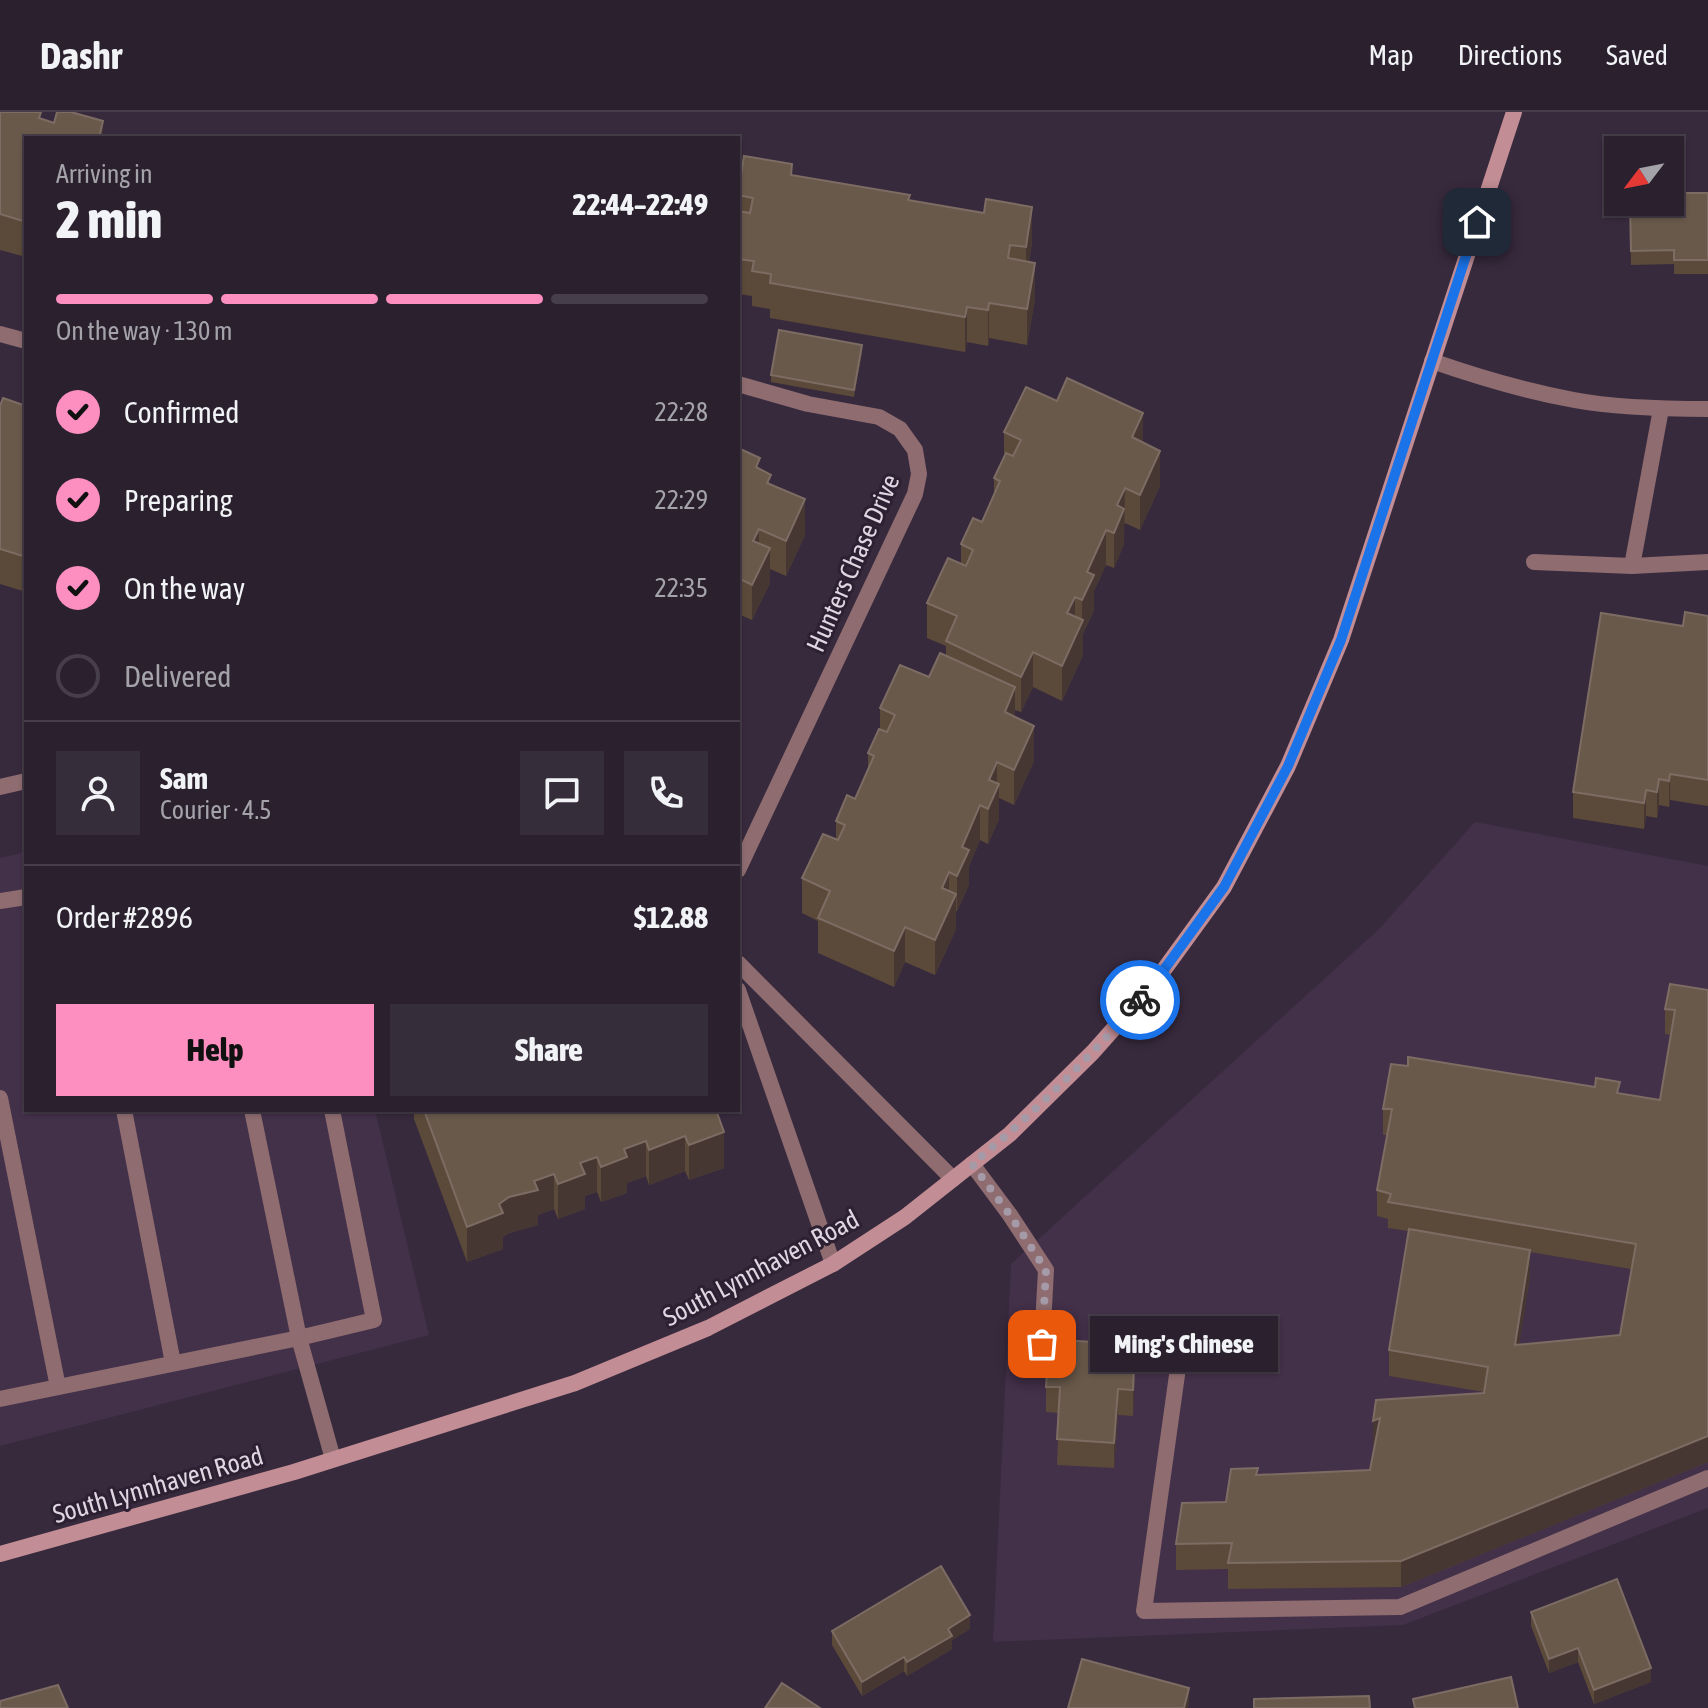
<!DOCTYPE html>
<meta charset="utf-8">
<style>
:root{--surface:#2a202e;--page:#362d3a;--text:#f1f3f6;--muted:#a5a3aa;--line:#463e4a;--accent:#fd8ec0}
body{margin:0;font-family:"Asap Condensed",sans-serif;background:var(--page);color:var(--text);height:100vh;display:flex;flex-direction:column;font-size:30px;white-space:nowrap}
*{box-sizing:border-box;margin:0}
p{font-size:26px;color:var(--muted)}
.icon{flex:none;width:44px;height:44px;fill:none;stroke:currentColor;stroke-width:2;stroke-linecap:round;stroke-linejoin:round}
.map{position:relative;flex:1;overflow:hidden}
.side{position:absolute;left:24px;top:24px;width:716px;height:976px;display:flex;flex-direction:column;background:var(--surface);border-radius:0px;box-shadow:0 2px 6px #0004,0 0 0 2px var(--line)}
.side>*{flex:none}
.needle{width:52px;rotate:238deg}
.tools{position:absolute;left:1604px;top:24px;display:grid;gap:16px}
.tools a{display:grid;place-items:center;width:80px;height:80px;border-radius:0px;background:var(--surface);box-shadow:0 2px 6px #0004,0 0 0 2px var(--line);font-size:40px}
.pin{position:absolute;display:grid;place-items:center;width:68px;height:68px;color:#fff;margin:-34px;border-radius:16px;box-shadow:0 4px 12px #0006}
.courier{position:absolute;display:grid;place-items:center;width:80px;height:80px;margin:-40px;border:6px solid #1a73e8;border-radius:50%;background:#fff;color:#222;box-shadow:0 2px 10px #0007}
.bubble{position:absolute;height:56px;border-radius:0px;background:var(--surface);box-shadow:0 2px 6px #0004,0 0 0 2px var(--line);font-size:26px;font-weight:800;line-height:56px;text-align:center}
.head em{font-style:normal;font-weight:800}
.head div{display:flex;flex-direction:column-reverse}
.head{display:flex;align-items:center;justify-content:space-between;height:136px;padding:0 32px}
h1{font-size:52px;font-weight:800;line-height:60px}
.bar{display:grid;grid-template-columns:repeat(4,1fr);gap:12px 8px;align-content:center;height:96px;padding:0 32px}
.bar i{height:10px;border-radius:6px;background:var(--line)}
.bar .on{background:var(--accent)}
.bar p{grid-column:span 4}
.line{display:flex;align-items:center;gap:20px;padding:0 32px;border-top:2px solid var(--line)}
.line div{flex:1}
.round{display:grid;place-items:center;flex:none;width:84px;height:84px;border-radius:0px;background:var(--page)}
ol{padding:0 32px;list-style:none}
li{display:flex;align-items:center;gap:24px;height:88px}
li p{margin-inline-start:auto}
li .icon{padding:8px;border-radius:50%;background:var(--accent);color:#111;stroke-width:4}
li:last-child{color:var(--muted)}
li i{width:44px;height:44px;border:4px solid var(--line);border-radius:50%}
.cta{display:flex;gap:16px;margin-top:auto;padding:16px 32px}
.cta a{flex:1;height:92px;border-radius:0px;background:var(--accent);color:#111;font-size:32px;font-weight:800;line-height:92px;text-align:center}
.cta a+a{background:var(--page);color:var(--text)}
header{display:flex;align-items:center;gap:48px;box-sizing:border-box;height:112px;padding:0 40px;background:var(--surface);border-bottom:2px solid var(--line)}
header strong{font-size:38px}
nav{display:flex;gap:44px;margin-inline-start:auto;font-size:28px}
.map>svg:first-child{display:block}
</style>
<header>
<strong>Dashr</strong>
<nav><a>Map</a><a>Directions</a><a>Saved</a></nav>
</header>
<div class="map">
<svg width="1708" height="1596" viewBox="0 0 1708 1596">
<rect width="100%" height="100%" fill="#382a3d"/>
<!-- built -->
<g fill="#433049">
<path d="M1475 710 1708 754V1396L1403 1513 993 1530 1011 1152 1379 817Z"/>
<path d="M26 740V998H375L429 1223 0 1334V746Z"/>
</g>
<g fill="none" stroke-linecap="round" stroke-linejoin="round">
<!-- lane -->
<g stroke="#8e6c70" stroke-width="16">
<path d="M1534 450 1632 454 1708 450"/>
<path d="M1632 454 1661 297"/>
<path d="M0 789 26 785"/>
<path d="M0 986 58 1275"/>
<path d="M124 998 173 1251"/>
<path d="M252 998 299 1226 374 1208 332 998"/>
<path d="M972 1052 1010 1103 1046 1158 1042 1232"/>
<path d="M1177 1263 1144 1499 1400 1495 1708 1366"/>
<path d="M0 1287 299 1226 333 1347"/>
</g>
<!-- street -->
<g stroke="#8e6c70" stroke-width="16">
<path d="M0 222 26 229"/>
<path d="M1432 249C1478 265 1525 279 1574 288 1617 296 1664 297 1708 297"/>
<path d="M738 272 808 292 879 305 900 317 915 338 919 362 915 382 738 758"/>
<path d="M0 675 26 669"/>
<path d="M738 851 953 1067"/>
<path d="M738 878 833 1152"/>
</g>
<!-- secondary -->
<path stroke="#c28d94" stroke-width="16" d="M0 1442 294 1360 575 1271 708 1216 833 1152 905 1105 1010 1022 1093 940 1155 870 1224 775 1288 654 1341 528 1514 0"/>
</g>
<!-- wall -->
<g fill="#5b4a39" fill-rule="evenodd">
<path d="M0 0 41 7 103 26H26V145L0 138Z"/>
<path d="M792 63 910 88 1032 131 1029 150 1035 187 1027 233 989 226 988 234 967 230 965 240 770 206V197L752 194V184L738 182V82Z"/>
<path d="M1708 81V162H1674V152L1631 153 1630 90Z"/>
<path d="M862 240 854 285 771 270V263Z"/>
<path d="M0 294H26V480L0 472Z"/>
<path d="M1004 320 1143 330 1160 374 1140 418 1125 411 1124 412V432L1114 456 1106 453 1094 479V498L1083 522V543L1062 589 1033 575 1021 600 1015 598V605L1034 649 1014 693 999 686V707L988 732 980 728 969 754V773L957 799H956V817L935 863 905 850 894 875 818 841V809L802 801V766L836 727V709L855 687 868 658V641L880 617V596L929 565 946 543V534L927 526V491L961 452V432L982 410 994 383V366L1004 344Z"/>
<path d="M738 336 760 357 805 423 786 464 770 457V471L752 508 738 502Z"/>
<path d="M1708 504V694L1670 688 1669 695 1659 693 1657 706 1646 704 1644 717 1573 706V680L1683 514Z"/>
<path d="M1708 878V1350L1401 1475 1228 1477V1457L1176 1458V1432L1258 1363 1370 1358 1374 1335H1373L1484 1280 1389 1264V1238L1408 1119 1388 1116V1107L1377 1104V1078L1387 1023H1383V997L1620 981 1660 988 1671 923 1665 922V897ZM1530 1140 1631 1157 1620 1223 1519 1233 1530 1164Z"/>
<path d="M414 998H716L724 1056 689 1068 685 1059 649 1073 646 1064 627 1071V1081L601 1090 597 1080 585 1084V1097L558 1107 554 1097 538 1103V1113L509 1121 503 1125V1137L467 1150 414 1007Z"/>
<path d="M1135 1259 1133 1304 1118 1303 1114 1356 1057 1353 1059 1301 1046 1300V1275Z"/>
<path d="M1531 1500 1651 1570 1594 1592 1578 1550 1549 1561 1531 1514Z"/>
<path d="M970 1517 952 1528V1537L907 1564 904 1559 862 1584 832 1533V1519Z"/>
</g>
<!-- shaded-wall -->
<g fill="#473733">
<path d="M103 9V26H99Z"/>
<path d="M1032 95V131L1026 171V135Z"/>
<path d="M1035 151V187L1027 233V197Z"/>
<path d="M989 191V226L988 234V198Z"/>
<path d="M967 195V230L965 240V205Z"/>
<path d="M862 233V240L854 285V278Z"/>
<path d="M1143 301V336L1132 325Z"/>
<path d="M1160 339V374L1140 418V383Z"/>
<path d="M1125 376 1124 432 1114 456V421L1117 393Z"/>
<path d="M805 387V423L786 464V429Z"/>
<path d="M759 417V452L753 429Z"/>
<path d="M1106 418V453L1094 479V498L1083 522V543L1062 589V554L1082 510V488L1087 460Z"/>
<path d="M770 436V471L752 508V473Z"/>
<path d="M1075 485V520L1067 501Z"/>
<path d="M1033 540V575L1021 600V565Z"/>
<path d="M1015 575V610L1005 600Z"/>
<path d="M1034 614V649L1014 693V658Z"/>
<path d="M997 650V676L999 672V707L988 732 989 668Z"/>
<path d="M1670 662V688L1669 695V669Z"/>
<path d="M1659 667V693L1657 706V680Z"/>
<path d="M1646 678V704L1644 717V691Z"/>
<path d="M980 693V728L969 754V773L957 799V764L962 735Z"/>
<path d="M949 760V795L942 776Z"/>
<path d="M956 782V817L935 863V828Z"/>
<path d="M905 815V850L894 875V839Z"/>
<path d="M724 1020V1056L689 1068V1033Z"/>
<path d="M685 1024V1059L649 1073V1038Z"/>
<path d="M646 1029V1064L627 1071V1081L601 1090V1055L624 1037Z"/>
<path d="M597 1045V1080L585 1084V1097L558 1107V1072L580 1051Z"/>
<path d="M554 1062V1097L538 1103V1113L509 1121 503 1125V1137L467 1150V1115L534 1069Z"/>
<path d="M1530 1138V1164L1515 1259V1233Z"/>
<path d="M1135 1233V1259L1133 1304V1278Z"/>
<path d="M1118 1277V1303L1114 1356V1331Z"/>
<path d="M1380 1306V1332L1373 1335V1309Z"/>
<path d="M1708 1324V1350L1401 1475V1449Z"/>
<path d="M970 1503V1517L952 1528V1537L907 1564V1550L948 1517Z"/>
<path d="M1578 1536V1550L1549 1561V1547Z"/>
<path d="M904 1545V1559L862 1584V1570Z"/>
<path d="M1651 1556V1570L1594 1592V1578Z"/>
<path d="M1189 1576V1590L1188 1596H1184Z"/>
</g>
<!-- building -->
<g fill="#69594b" stroke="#7c6c63" stroke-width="2">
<path d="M0 0H41L39 6 54 11 57 0H71L103 9 99 26H26V110L0 102Z"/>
<path d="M744 44 792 52 791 63 910 83 908 88 984 101 986 87 1032 95 1026 135 1010 133 1008 146 1035 151 1027 197 989 191 988 198 967 195 965 205 770 171 771 162 752 159 754 149 738 147V99L750 101 753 86 738 83Z"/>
<path d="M1670 81H1708V148H1674V138L1631 139 1630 90H1670Z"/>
<path d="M779 218 862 233 854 278 771 263Z"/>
<path d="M1067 266 1143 301 1132 325 1160 339 1140 383 1125 376 1117 393 1124 397 1114 421 1106 418 1087 460 1094 463 1082 488 1075 485 1067 501 1083 508 1062 554 1033 540 1021 565 946 529 957 504 927 491 948 446 966 454 973 438 961 432 973 406 982 410 1000 369 994 366 1006 341 1013 344 1021 328 1004 320 1026 275 1057 289Z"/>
<path d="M3 286 26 294V445L0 437V294Z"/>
<path d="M738 336 760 346 756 355 771 363 767 371 805 387 786 429 759 417 753 429 770 436 752 473 738 466Z"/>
<path d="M1685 500 1708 504V668L1670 662 1669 669 1659 667 1657 680 1646 678 1644 691 1573 680 1601 501 1683 514Z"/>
<path d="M940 541 1015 575 1005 600 1034 614 1014 658 997 650 989 668 999 672 988 697 980 693 962 735 969 738 957 764 949 760 942 776 956 782 935 828 905 815 894 839 818 806 830 779 802 766 823 722 838 728 845 713 836 709 847 683 855 687 874 644 868 641 879 617 887 620 895 603 880 596 900 553 929 565Z"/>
<path d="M1670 872 1708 878V1324L1401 1449 1228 1451 1232 1431 1176 1432 1182 1391 1226 1390 1231 1357 1258 1356 1256 1363 1370 1358 1380 1306 1373 1309 1376 1288 1484 1281 1488 1255 1389 1238 1409 1117 1530 1138 1515 1233 1620 1223 1636 1132 1388 1090 1391 1082 1377 1078 1392 997H1383L1391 952 1408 954V945L1595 975 1596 966 1620 970 1617 981 1660 988 1675 898 1665 897Z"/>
<path d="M424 998H716L724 1020 689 1033 685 1024 649 1038 646 1029 624 1037 627 1045 601 1055 597 1045 580 1051 585 1062 558 1072 554 1062 534 1069 538 1078 509 1085 499 1092 503 1101 467 1115Z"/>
<path d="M1049 1227 1135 1233 1133 1278 1118 1277 1114 1331 1057 1327 1060 1275H1046Z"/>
<path d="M941 1454 970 1503 948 1517 952 1524 907 1550 904 1545 862 1570 832 1519Z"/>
<path d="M1617 1467 1651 1556 1594 1578 1578 1536 1549 1547 1531 1500Z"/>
<path d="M1082 1547 1189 1576 1184 1596H1068Z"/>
<path d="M1511 1565 1518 1596H1415L1413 1587Z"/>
<path d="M782 1571 820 1596H765Z"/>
<path d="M58 1573 68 1596H0V1589Z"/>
<path d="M1369 1584 1370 1596H1254V1587Z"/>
</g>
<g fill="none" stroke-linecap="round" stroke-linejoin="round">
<!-- done -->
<path stroke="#a59aa8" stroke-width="8" stroke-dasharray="0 14.4" d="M1042 1232 1046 1158 1010 1103 972 1052C1033 1003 1088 947 1140 888"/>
<!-- route -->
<path stroke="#1a73e8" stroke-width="10" d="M1140 888 1155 870 1224 775 1288 654 1341 528 1477 110"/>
</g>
<g text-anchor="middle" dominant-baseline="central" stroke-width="6" stroke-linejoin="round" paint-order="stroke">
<!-- street labels -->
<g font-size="26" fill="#dfd6e2" stroke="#2e2033">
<text transform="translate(853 451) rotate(-66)">Hunters Chase Drive</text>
<text transform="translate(761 1156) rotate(-28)">South Lynnhaven Road</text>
<text transform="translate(158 1373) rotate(-16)">South Lynnhaven Road</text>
</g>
</g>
</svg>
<div class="tools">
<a><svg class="needle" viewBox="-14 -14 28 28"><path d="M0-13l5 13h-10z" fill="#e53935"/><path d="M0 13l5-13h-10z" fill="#a5a3aa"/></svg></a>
</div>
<div class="pin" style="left:1042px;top:1232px;background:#ea580c"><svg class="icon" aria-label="bag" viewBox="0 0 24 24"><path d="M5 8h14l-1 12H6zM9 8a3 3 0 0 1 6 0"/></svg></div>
<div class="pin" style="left:1477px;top:110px;background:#1f2937"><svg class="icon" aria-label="home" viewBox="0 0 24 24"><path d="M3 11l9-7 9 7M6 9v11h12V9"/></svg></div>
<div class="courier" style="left:1140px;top:888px"><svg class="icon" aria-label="bike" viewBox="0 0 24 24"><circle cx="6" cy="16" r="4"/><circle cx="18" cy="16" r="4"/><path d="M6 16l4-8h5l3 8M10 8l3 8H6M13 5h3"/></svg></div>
<div class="bubble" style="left:1090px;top:1204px;width:188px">Ming's Chinese</div>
<section class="side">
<div class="head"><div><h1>2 min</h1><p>Arriving in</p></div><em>22:44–22:49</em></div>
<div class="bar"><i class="on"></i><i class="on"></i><i class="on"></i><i></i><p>On the way · 130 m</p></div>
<ol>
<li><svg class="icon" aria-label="check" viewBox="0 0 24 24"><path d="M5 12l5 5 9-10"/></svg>Confirmed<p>22:28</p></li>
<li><svg class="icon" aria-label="check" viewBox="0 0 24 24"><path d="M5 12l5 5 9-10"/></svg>Preparing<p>22:29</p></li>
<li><svg class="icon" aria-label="check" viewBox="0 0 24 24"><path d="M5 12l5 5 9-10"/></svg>On the way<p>22:35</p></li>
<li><i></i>Delivered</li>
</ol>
<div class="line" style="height:144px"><a class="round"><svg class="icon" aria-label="person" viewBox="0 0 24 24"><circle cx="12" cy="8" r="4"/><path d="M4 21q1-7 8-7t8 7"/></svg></a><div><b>Sam</b><p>Courier · 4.5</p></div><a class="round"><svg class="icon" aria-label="chat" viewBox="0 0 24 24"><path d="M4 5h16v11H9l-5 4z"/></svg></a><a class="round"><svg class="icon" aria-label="phone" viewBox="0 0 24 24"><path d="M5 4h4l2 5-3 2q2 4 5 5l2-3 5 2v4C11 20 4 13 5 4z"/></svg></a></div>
<div class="line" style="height:104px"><div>Order #2896</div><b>$12.88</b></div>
<div class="cta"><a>Help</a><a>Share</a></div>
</section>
</div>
